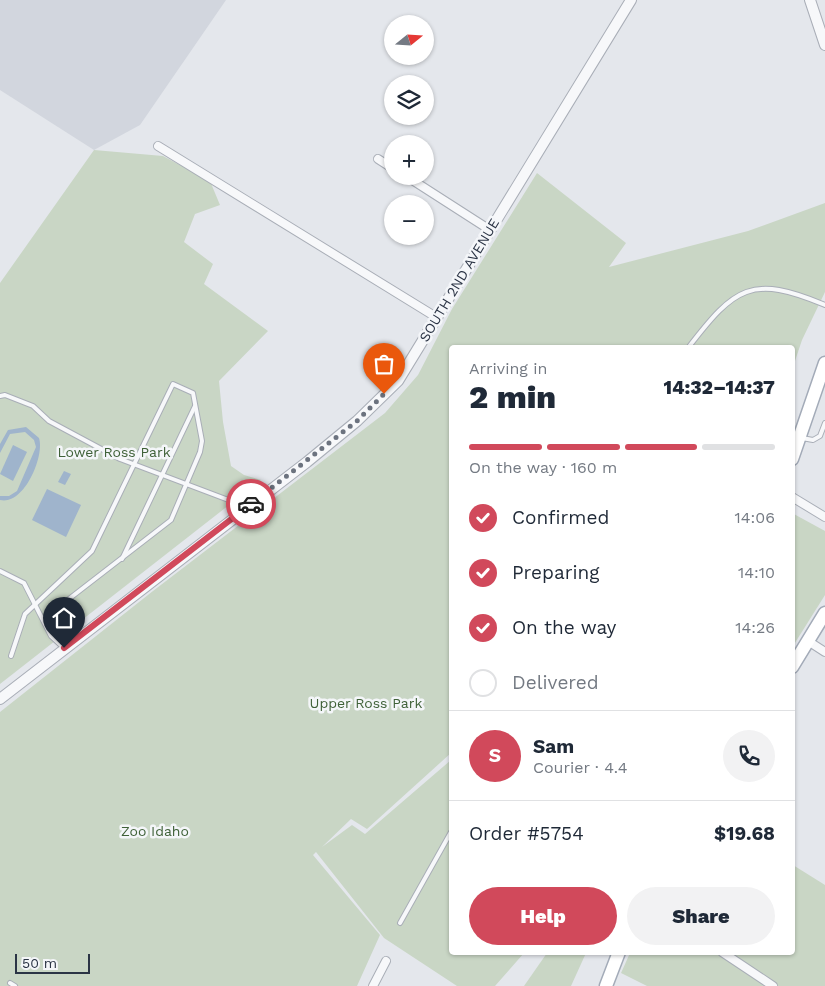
<!DOCTYPE html>
<meta charset="utf-8">
<style>
:root{--surface:#fff;--page:#f2f2f3;--text:#1f2937;--muted:#747a83;--line:#e0e1e3;--accent:#d1495b}
body{margin:0;font-family:"Work Sans",sans-serif;background:var(--page);color:var(--text);height:100vh;display:flex;flex-direction:column;font-size:19px;white-space:nowrap}
*{box-sizing:border-box;margin:0}
p{font-size:16px;color:var(--muted)}
.icon{flex:none;width:28px;height:28px;fill:none;stroke:currentColor;stroke-width:2;stroke-linecap:round;stroke-linejoin:round}
.map{position:relative;flex:1;overflow:hidden}
.sheet{position:absolute;left:449px;top:345px;width:346px;height:610px;display:flex;flex-direction:column;background:var(--surface);border-radius:5px;box-shadow:0 1px 4px #0004}
.sheet>*{flex:none}
.needle{width:32px;rotate:72deg}
.buttons{position:absolute;left:384px;top:15px;display:grid;gap:10px}
.buttons a{display:grid;place-items:center;width:50px;height:50px;border-radius:50%;background:var(--surface);box-shadow:0 1px 4px #0004;font-size:25px}
.scale{position:absolute;left:15px;bottom:12px;width:75px;box-sizing:border-box;padding-left:5px;border:2px solid #2b3445;border-top:0;font-size:14px;line-height:18px;white-space:nowrap;color:#2b3445;-webkit-text-stroke:4px #f4f6f9;paint-order:stroke}
.pin{position:absolute;display:grid;place-items:center;width:42px;height:42px;color:#fff;margin:-51px -21px;border-radius:50% 50% 50% 0;rotate:-45deg;box-shadow:0 0 5px #0007}
.pin .icon{rotate:45deg}
.courier{position:absolute;display:grid;place-items:center;width:50px;height:50px;margin:-25px;border:4px solid #d1495b;border-radius:50%;background:#fff;color:#222;box-shadow:0 1px 6px #0007}
.overview em{font-style:normal;font-weight:800}
.overview div{display:flex;flex-direction:column-reverse}
.overview{display:flex;align-items:center;justify-content:space-between;height:85px;padding:0 20px}
h1{font-size:32px;font-weight:800;line-height:38px}
.bar{display:grid;grid-template-columns:repeat(4,1fr);gap:8px 5px;align-content:center;height:60px;padding:0 20px}
.bar i{height:6px;border-radius:4px;background:var(--line)}
.bar .selected{background:var(--accent)}
.bar p{grid-column:span 4}
.line{display:flex;align-items:center;gap:12px;padding:0 20px;border-top:1px solid var(--line)}
.line div{flex:1}
.round{display:grid;place-items:center;flex:none;width:52px;height:52px;border-radius:26px;background:var(--page)}
ol{padding:0 20px;list-style:none}
li{display:flex;align-items:center;gap:15px;height:55px}
li p{margin-inline-start:auto}
li .icon{padding:5px;border-radius:50%;background:var(--accent);color:#fff;stroke-width:4}
li:last-child{color:var(--muted)}
li i{width:28px;height:28px;border:2px solid var(--line);border-radius:50%}
.button{display:flex;gap:10px;margin-top:auto;padding:10px 20px}
.button a{flex:1;height:58px;border-radius:30px;background:var(--accent);color:#fff;font-size:20px;font-weight:800;line-height:58px;text-align:center}
.button a+a{background:var(--page);color:var(--text)}
.map>svg:first-child{display:block}
</style>
<div class="map">
<svg width="825" height="986" viewBox="0 0 825 986">
<rect width="100%" height="100%" fill="#e4e7ec"/>
<!-- built -->
<path fill="#d2d6de" d="M0 0H226L140 125 94 150 0 90Z"/>
<!-- green -->
<g fill="#c9d6c5">
<path d="M94 150 163 156 210 181 220 205 195 214 184 242 213 264 204 284 268 331 219 381 223 422 231 466 244 475 261 480 0 684V283Z"/>
<path d="M537 173 626 243 609 267 748 231 825 203V292L802 340 793 367 792 348H451V753L367 829 351 819 322 847 352 825 365 834 451 760V952L524 953 495 986H457L384 938 316 852 313 855 380 935 357 986H0V712L153 591 385 413 418 375 452 309Z"/>
<path d="M792 513 825 531V595L793 646Z"/>
<path d="M793 865 825 885V986H647L621 973 630 953 792 952Z"/>
<path d="M547 953H586L571 986H524Z"/>
</g>
<!-- water -->
<g fill="#9fb4cc">
<path d="M26 427 39 438C45 456 24 506 0 500V496H9L17 491 36 447 34 440 25 432 10 434 0 453V444L8 430Z"/>
<path d="M13 445 27 452 13 481 0 474Z"/>
<path d="M64 471 71 474 65 485 58 482Z"/>
<path d="M47 489 81 505 66 537 32 520Z"/>
</g>
<g fill="none" stroke-linecap="round" stroke-linejoin="round">
<defs>
<g id="service">
<path d="M688 348C735 287 751 274 825 305"/>
<path d="M0 396 5 395 33 406 49 421 120 459 247 507"/>
<path d="M802 438 813 440 820 436 825 423"/>
<path d="M122 559 195 406"/>
<path d="M0 571 24 583 51 636 64 648"/>
<path d="M11 656 25 614 92 551 173 384 193 393 202 441 200 452 171 520 43 619"/>
<path d="M400 923 451 832"/>
<path d="M10 983 15 986"/>
</g>
<g id="minor">
<path d="M158 146 436 317"/>
<path d="M378 159 392 168"/>
<path d="M406 176 490 230"/>
<path d="M792 497 825 517"/>
<path d="M808 641 825 652"/>
<path d="M722 952 773 986"/>
<path d="M373 986 386 961"/>
</g>
<g id="tertiary">
<path d="M810 0 825 45"/>
<path d="M0 699 307 462 357 421 398 381 631 0"/>
</g>
<g id="primary">
<path d="M792 459 825 363"/>
<path d="M792 667 825 613"/>
<path d="M606 986 619 952"/>
</g>
</defs>
<!-- service casing -->
<use href="#service" stroke="#a9aeb7" stroke-width="6"/>
<!-- minor casing -->
<use href="#minor" stroke="#a9aeb7" stroke-width="10"/>
<!-- tertiary casing -->
<use href="#tertiary" stroke="#a9aeb7" stroke-width="12"/>
<!-- primary casing -->
<use href="#primary" stroke="#a3abb8" stroke-width="15"/>
<!-- service -->
<use href="#service" stroke="#f7f8fa" stroke-width="4"/>
<!-- minor -->
<use href="#minor" stroke="#f7f8fa" stroke-width="8"/>
<!-- tertiary -->
<use href="#tertiary" stroke="#f7f8fa" stroke-width="10"/>
<!-- primary -->
<use href="#primary" stroke="#fff" stroke-width="12"/>
</g>
<g fill="none" stroke-linecap="round" stroke-linejoin="round">
<!-- done -->
<path stroke="#6c737f" stroke-width="5" stroke-dasharray="0 9" d="M251 504 357 421 384 394"/>
<!-- route -->
<path stroke="#d1495b" stroke-width="6" d="M64 648 251 504"/>
</g>
<g text-anchor="middle" dominant-baseline="central" stroke-width="5" stroke-linejoin="round" paint-order="stroke">
<!-- street labels -->
<g font-size="14" fill="#2b3445" stroke="#f4f6f9">
<text transform="translate(459 280) rotate(-59)">SOUTH 2ND AVENUE</text>
</g>
<!-- park labels -->
<g font-size="14" fill="#3f6138" stroke="#f4f6f9">
<text x="114" y="452">Lower Ross Park</text>
<text x="366" y="703">Upper Ross Park</text>
<text x="155" y="831">Zoo Idaho</text>
</g>
</g>
</svg>
<div class="buttons">
<a><svg class="needle" viewBox="-14 -14 28 28"><path d="M0-13l5 13h-10z" fill="#e53935"/><path d="M0 13l5-13h-10z" fill="#747a83"/></svg></a>
<a><svg class="icon" aria-label="layers" viewBox="0 0 24 24"><path d="M12 4l9 5-9 5-9-5zM3 14l9 5 9-5"/></svg></a>
<a>+</a>
<a>−</a>
</div>
<div class="scale">50 m</div>
<div class="pin" style="left:384px;top:394px;background:#ea580c"><svg class="icon" aria-label="bag" viewBox="0 0 24 24"><path d="M5 8h14l-1 12H6zM9 8a3 3 0 0 1 6 0"/></svg></div>
<div class="pin" style="left:64px;top:648px;background:#1f2937"><svg class="icon" aria-label="home" viewBox="0 0 24 24"><path d="M3 11l9-7 9 7M6 9v11h12V9"/></svg></div>
<div class="courier" style="left:251px;top:504px"><svg class="icon" aria-label="car" viewBox="0 0 24 24"><path d="M5 17H2v-5l4-1 3-4h7l3 4 3 1v5h-3M9 17h6M6 11h13"/><circle cx="7" cy="17" r="2"/><circle cx="17" cy="17" r="2"/></svg></div>
<section class="sheet">
<div class="overview"><div><h1>2 min</h1><p>Arriving in</p></div><em>14:32–14:37</em></div>
<div class="bar"><i class="selected"></i><i class="selected"></i><i class="selected"></i><i></i><p>On the way · 160 m</p></div>
<ol>
<li><svg class="icon" aria-label="check" viewBox="0 0 24 24"><path d="M5 12l5 5 9-10"/></svg>Confirmed<p>14:06</p></li>
<li><svg class="icon" aria-label="check" viewBox="0 0 24 24"><path d="M5 12l5 5 9-10"/></svg>Preparing<p>14:10</p></li>
<li><svg class="icon" aria-label="check" viewBox="0 0 24 24"><path d="M5 12l5 5 9-10"/></svg>On the way<p>14:26</p></li>
<li><i></i>Delivered</li>
</ol>
<div class="line" style="height:90px"><b class="round" style="background:var(--accent);color:#fff">S</b><div><b>Sam</b><p>Courier · 4.4</p></div><a class="round"><svg class="icon" aria-label="phone" viewBox="0 0 24 24"><path d="M5 4h4l2 5-3 2q2 4 5 5l2-3 5 2v4C11 20 4 13 5 4z"/></svg></a></div>
<div class="line" style="height:65px"><div>Order #5754</div><b>$19.68</b></div>
<div class="button"><a>Help</a><a>Share</a></div>
</section>
</div>
